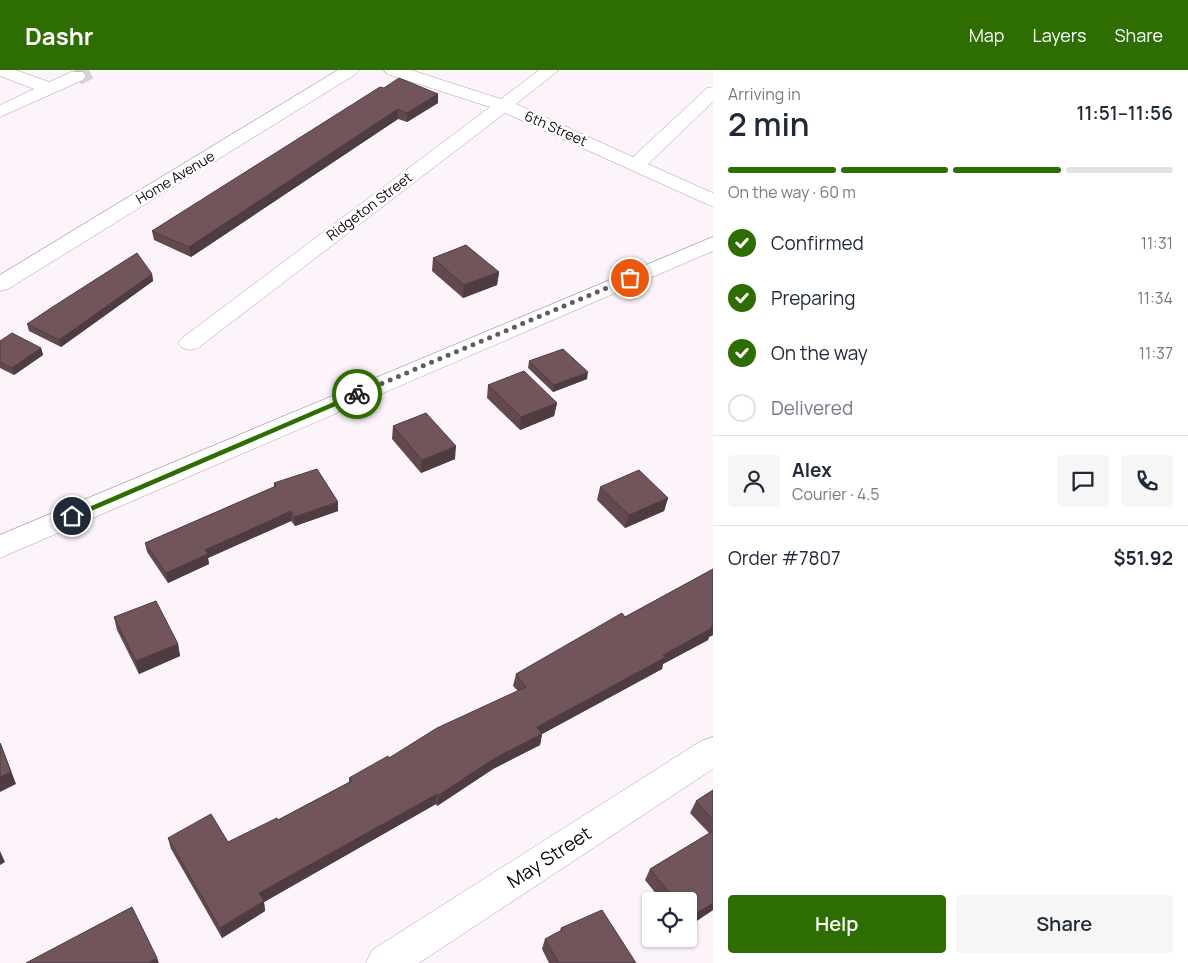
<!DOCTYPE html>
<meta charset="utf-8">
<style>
:root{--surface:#fff;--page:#f6f6f7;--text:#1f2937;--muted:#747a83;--line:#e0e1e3;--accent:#2d6d02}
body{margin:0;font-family:Manrope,sans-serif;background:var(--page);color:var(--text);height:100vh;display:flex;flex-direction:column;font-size:19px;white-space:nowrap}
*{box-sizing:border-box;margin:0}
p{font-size:16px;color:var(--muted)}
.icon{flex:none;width:28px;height:28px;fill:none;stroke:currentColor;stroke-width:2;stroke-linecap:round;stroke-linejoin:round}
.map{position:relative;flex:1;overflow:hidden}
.side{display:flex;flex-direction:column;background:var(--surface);width:475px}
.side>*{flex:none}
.tools{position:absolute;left:642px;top:822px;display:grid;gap:10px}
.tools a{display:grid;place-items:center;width:55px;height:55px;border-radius:5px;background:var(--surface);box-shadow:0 1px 4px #0004;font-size:25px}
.pin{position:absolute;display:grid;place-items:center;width:42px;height:42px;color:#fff;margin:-21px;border:2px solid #fff;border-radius:50%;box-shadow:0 1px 5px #0007}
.courier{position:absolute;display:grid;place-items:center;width:50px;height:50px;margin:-25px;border:4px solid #2d6d02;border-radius:50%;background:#fff;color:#222;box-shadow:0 1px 6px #0007}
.summary em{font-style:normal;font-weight:600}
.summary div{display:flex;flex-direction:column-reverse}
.summary{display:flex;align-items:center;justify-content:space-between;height:85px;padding:0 15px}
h1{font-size:32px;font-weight:600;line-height:38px}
.bar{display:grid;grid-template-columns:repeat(4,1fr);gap:8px 5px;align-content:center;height:60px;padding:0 15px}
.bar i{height:6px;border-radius:4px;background:var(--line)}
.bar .current{background:var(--accent)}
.bar p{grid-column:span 4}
.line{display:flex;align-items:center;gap:12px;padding:0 15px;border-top:1px solid var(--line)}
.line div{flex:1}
.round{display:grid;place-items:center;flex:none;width:52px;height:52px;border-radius:5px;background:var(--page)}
ol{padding:0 15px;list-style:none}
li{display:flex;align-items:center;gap:15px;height:55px}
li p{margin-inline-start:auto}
li .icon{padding:5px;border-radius:50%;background:var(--accent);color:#fff;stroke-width:4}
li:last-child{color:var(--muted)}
li i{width:28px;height:28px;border:2px solid var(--line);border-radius:50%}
.cta{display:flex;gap:10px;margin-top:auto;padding:10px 15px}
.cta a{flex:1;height:58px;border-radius:5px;background:var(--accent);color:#fff;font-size:20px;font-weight:600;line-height:58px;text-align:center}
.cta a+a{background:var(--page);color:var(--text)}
header{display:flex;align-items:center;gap:30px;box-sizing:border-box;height:70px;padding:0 25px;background:var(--accent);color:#fff}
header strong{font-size:24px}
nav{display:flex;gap:28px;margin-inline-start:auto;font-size:18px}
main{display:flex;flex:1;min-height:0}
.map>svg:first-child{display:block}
</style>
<header>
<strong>Dashr</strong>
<nav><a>Map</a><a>Layers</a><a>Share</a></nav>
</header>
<main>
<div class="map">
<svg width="713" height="893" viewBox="0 0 713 893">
<rect width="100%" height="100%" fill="#fdf3fb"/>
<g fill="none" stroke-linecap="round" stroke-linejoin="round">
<!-- minor-tunnel -->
<path stroke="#d9d0d8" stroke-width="19" stroke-dasharray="19 10" stroke-linecap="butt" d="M77 6 89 0"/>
<defs>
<g id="minor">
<path d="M0 0H16L49 12 71 2H83L86 6 83 10 0 47V35L34 19 0 6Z"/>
<path d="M338 0H359L356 4 8 219 0 221V205Z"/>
<path d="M384 0H411L501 29 539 0H559L516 34 633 87 707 18 713 17V32L648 94 713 123V137L505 43 198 278 190 280 182 278 178 273 182 268 490 37 387 4Z"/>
<path d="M713 167V181L0 488V465Z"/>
<path d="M713 667V699L419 893H366L372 880 701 671Z"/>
</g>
</defs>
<!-- minor casing -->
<use href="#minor" stroke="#b099ac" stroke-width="1"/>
<!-- minor -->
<use href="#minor" fill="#fff" fill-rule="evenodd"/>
</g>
<!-- wall -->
<g fill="#61494e">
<path d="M384 18 438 24V33L407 52 398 49 191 187 154 170 152 161Z"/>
<path d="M433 188 499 202 497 215 463 228 432 201Z"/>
<path d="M152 204 153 211 61 277 29 261 27 254Z"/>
<path d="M0 271 41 278 43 285 14 305 0 298Z"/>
<path d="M529 291 587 309 553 322 528 298Z"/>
<path d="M488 315 557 333 554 346 520 360 487 328Z"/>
<path d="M393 356 455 389 421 403 392 369Z"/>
<path d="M274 413 338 441 295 456 291 451 208 488 209 494 168 513 147 482 145 473 274 417Z"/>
<path d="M600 417 668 428 664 441 625 458 597 430Z"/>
<path d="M713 499V565L709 567 708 570 663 594 662 599 542 664 540 675 493 699 437 736 436 734 264 832 265 841 222 868 171 779 168 768 228 772 278 750 349 712V708L389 688 518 621 513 616 516 604 625 547Z"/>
<path d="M114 547 178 574 180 586 139 604 117 560Z"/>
<path d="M713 720V840L689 856V831H662L645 810 650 799 709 763 690 743 696 731Z"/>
<path d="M561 858 636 893H549L542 879 545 869 560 861Z"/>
</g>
<!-- shaded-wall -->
<g fill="#4f3c40">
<path d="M438 24V33L407 52V43Z"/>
<path d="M398 39V49L191 187 189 177Z"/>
<path d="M499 202 497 215 463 228 464 215Z"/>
<path d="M152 204 153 211 61 277 59 270Z"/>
<path d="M41 278 43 285 14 305 12 298Z"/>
<path d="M588 302 587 309 553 322 554 315Z"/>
<path d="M557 333 554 346 520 360 521 347Z"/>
<path d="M456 376 455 389 421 403 422 390Z"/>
<path d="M668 428 664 441 625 458 629 445Z"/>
<path d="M338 432V441L295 456 294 447Z"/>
<path d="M291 441V451L208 488 209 494 168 513 166 503 205 480Z"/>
<path d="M713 555V565L709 567 708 570 663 594 662 599 542 664 540 675 493 699 437 736 439 725 537 657Z"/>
<path d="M178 574 180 586 139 604 136 591Z"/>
<path d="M1 674 16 714 0 722V707Z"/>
<path d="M437 724 436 734 264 832 265 841 222 868 220 858 259 823Z"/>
<path d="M0 781 5 792 0 795Z"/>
<path d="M713 833V840L689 856V848Z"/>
<path d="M157 888 159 893H148Z"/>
</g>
<!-- building -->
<g fill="#71555b" stroke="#4f3c40">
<path d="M399 8 438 24 407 43 398 39 189 177 152 161 380 17 384 18Z"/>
<path d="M466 175 499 202 464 215 433 188Z"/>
<path d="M137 183 152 204 59 270 27 254 54 236Z"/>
<path d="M12 263 41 278 12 298 0 292V271Z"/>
<path d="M563 279 588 302 554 315 529 291Z"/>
<path d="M524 301 557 333 521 347 488 315Z"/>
<path d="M426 343 456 376 422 390 393 356Z"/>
<path d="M317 399 338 432 294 447 291 441 205 480 208 484 166 503 145 473 276 416 274 413Z"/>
<path d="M639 400 668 428 629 445 600 417Z"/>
<path d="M713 499V555L711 557 712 558 663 585 666 587 537 657 542 664 495 688 439 725 437 724 259 823 264 831 220 858 168 768 211 744 228 772 277 748 278 750 352 711 349 708 388 686 389 688 437 658 526 617 516 604 622 543 625 547Z"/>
<path d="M156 531 178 574 136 591 114 547Z"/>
<path d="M0 673 11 702 0 707Z"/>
<path d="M713 720V750L696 731Z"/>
<path d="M713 761V833L689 848V831H676L650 799Z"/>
<path d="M132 837 157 888 148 893H26Z"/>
<path d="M602 840 636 893H559L545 869 562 860 561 858Z"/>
</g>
<!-- route -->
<path fill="#2d6d02" d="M357 322 360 324 359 326 75 448 68 446Z"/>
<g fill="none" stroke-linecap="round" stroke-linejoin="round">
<!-- done -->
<path stroke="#635b62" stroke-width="5" stroke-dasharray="0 9" d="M357 324 630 208"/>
</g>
<g text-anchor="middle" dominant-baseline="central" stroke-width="5" stroke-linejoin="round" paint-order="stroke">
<!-- far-street labels -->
<g font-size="14" fill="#10090f" stroke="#fff">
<text transform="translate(556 58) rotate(24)">6th Street</text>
<text transform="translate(175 107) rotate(-31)">Home Avenue</text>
<text transform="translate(369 136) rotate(-37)">Ridgeton Street</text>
</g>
<!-- near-street labels -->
<g font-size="19" fill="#10090f" stroke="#fff">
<text transform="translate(549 787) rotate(-33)">May Street</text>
</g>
</g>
</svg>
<div class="tools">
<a><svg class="icon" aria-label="locate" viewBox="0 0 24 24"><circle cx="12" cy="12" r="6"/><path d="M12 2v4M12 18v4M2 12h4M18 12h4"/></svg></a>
</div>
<div class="pin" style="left:630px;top:208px;background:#ea580c"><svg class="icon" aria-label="bag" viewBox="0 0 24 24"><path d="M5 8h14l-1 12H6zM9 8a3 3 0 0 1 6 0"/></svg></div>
<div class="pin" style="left:72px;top:446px;background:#1f2937"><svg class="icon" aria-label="home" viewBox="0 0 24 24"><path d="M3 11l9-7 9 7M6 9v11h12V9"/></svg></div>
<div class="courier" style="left:357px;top:324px"><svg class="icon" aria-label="bike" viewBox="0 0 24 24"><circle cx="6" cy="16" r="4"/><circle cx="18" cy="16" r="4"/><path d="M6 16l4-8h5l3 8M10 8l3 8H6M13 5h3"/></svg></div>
</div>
<section class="side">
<div class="summary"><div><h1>2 min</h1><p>Arriving in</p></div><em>11:51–11:56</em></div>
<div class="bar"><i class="current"></i><i class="current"></i><i class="current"></i><i></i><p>On the way · 60 m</p></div>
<ol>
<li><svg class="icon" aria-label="check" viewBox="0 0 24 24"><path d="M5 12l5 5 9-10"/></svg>Confirmed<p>11:31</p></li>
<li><svg class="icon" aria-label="check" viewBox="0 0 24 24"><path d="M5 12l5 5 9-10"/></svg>Preparing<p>11:34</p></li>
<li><svg class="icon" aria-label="check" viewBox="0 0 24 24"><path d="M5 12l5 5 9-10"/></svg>On the way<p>11:37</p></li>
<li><i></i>Delivered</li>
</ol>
<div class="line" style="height:90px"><a class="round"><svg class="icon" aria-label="person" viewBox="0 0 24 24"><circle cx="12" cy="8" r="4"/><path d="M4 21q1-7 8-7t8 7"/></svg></a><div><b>Alex</b><p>Courier · 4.5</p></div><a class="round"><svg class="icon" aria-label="chat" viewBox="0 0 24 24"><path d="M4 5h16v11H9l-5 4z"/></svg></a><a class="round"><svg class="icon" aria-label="phone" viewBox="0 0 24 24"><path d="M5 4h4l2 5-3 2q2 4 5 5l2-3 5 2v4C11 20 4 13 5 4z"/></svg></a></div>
<div class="line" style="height:65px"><div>Order #7807</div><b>$51.92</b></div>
<div class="cta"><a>Help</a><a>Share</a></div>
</section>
</main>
